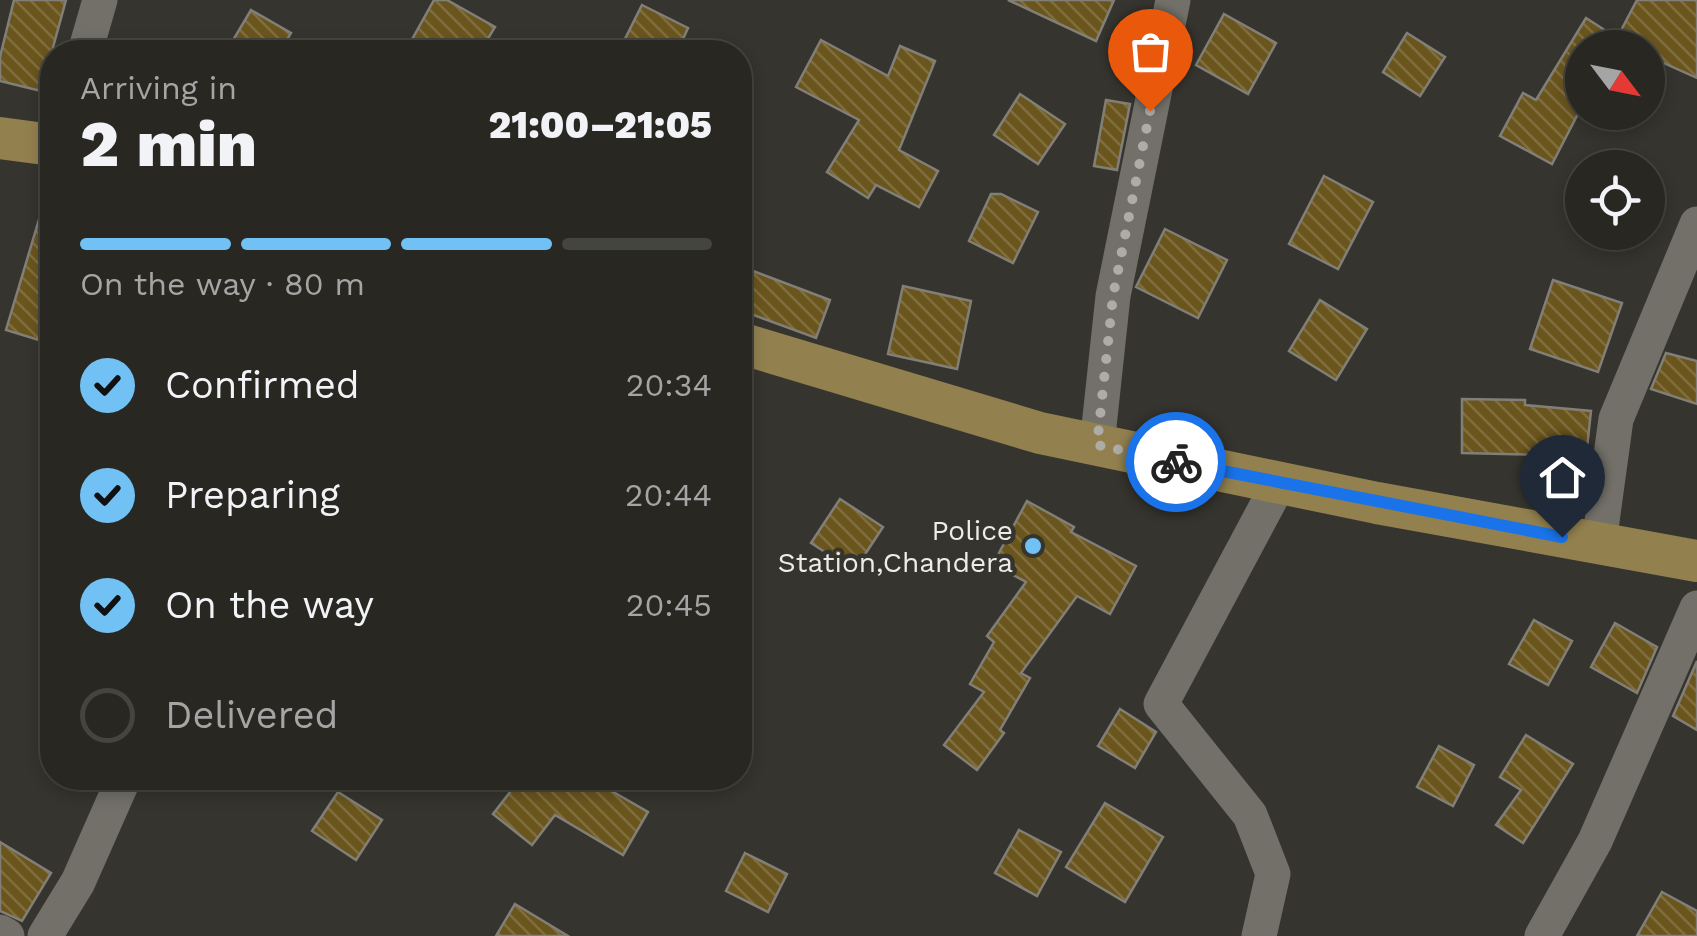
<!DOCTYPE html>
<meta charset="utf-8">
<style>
:root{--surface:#282722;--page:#34332f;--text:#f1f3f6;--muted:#a5a5a5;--line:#444440;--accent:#72c1f5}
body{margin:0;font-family:"Work Sans",sans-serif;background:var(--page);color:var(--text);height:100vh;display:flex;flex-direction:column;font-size:38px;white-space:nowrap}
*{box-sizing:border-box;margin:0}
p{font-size:32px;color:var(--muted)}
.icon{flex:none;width:55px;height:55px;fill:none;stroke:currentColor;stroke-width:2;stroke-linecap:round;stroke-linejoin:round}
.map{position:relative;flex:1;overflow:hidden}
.panel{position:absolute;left:40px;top:40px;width:712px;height:750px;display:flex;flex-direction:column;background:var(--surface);border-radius:40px;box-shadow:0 5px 15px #0003,0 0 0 2px var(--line)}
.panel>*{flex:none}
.needle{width:65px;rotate:122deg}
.fabs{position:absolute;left:1565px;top:30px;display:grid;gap:20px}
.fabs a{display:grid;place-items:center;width:100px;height:100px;border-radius:50%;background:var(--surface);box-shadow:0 5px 15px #0003,0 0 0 2px var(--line);font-size:50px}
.pin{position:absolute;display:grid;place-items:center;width:85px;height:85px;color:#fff;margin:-102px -42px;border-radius:50% 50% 50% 0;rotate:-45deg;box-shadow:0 0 10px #0007}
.pin .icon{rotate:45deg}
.courier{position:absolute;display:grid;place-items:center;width:100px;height:100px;margin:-50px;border:8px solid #1a73e8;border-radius:50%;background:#fff;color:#222;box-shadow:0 2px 12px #0007}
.headline em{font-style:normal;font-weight:800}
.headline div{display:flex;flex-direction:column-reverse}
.headline{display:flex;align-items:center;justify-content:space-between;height:170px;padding:0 40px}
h1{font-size:65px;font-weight:800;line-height:75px}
.bar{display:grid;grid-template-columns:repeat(4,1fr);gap:15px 10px;align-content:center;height:120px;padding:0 40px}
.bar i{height:12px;border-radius:8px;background:var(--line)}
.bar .on{background:var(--accent)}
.bar p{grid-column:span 4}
ol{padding:0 40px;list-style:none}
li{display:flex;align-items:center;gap:30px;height:110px}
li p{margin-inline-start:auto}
li .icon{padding:10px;border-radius:50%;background:var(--accent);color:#111;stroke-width:4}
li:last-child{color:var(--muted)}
li i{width:55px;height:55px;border:5px solid var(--line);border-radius:50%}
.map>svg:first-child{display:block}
</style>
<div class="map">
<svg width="1697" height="936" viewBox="0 0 1697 936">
<defs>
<pattern id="building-back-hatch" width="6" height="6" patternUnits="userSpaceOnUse" patternTransform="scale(2.5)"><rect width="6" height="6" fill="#6a551d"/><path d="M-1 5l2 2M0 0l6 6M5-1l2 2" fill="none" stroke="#806e3e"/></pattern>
</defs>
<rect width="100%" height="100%" fill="#36342e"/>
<!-- building -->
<g fill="url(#building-back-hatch)" stroke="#817f78" stroke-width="2.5">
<path d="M14 0H66L41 91 0 81V57Z"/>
<path d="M434 0H447L495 27 480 52H405Z"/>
<path d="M1008 0H1114L1096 41Z"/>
<path d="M1637 0H1697V78L1648 56V48H1582V106L1552 164 1500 136 1523 93 1536 100 1586 18 1617 38Z"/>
<path d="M642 5 688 28 677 52H642L623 43Z"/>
<path d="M251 10 291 33 280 52H226Z"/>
<path d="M1224 14 1276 43 1248 94 1196 65Z"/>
<path d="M1407 33 1445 57 1420 96 1383 72Z"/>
<path d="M821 40 888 76 900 46 935 61 899 150 938 171 919 207 876 185 868 198 827 172 859 120 796 87Z"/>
<path d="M1020 94 1065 124 1038 164 994 135Z"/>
<path d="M1106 100 1130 104 1117 170 1094 166Z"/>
<path d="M1324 176 1373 202 1338 269 1289 244Z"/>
<path d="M991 194H1001L1038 212 1013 263 969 241Z"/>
<path d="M46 196 52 197V344L6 330Z"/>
<path d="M1165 229 1227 260 1198 318 1136 287Z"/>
<path d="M740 266 830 300 816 338 740 310Z"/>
<path d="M1553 280 1622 303 1598 372 1530 349Z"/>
<path d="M903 286 971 301 957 369 888 354Z"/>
<path d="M1320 300 1367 329 1336 380 1289 351Z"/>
<path d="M1666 353 1697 361V404L1651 389Z"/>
<path d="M1462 399 1525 400V405L1591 411 1585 467 1541 463 1542 455 1462 453Z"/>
<path d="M840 499 883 527 854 571 811 543Z"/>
<path d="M1027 501 1074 527 1071 532 1136 566 1110 614 1077 596 1021 673 1030 678 1000 730 1004 733 977 770 944 745 984 692 970 684 994 642 987 636 1026 582 993 564Z"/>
<path d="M1534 620 1572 641 1548 685 1509 664Z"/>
<path d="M1615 623 1657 647 1637 693 1591 667Z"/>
<path d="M1697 661V730L1673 716Z"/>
<path d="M1120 709 1156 732 1135 768 1098 746Z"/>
<path d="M1526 735 1573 764 1523 843 1496 825 1521 790 1500 777Z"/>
<path d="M1439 746 1474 765 1453 806 1417 787Z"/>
<path d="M521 778H589L648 812 623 855 555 815 532 845 493 814Z"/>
<path d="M338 792 382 820 356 860 312 831Z"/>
<path d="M1105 803 1163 837 1125 902 1066 867Z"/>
<path d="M1019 830 1061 852 1037 896 995 873Z"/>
<path d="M0 842 51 873 22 921 0 911Z"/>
<path d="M745 853 787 874 768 912 726 891Z"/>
<path d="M1662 892 1697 911V936H1637Z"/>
<path d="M515 904 568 936H496Z"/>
</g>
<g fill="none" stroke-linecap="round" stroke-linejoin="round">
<!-- minor -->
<g stroke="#727069" stroke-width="35">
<path d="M85 52 100 0"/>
<path d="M1097 445 1113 296 1173 0"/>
<path d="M1599 543 1616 419 1697 224"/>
<path d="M0 932 7 936"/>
<path d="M45 936 78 882 124 778"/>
<path d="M1259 936 1273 874 1250 815 1161 704 1279 483"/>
<path d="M1542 936 1595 841 1697 608"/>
</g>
<!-- major -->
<g stroke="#92804f" stroke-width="42">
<path d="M0 138 52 145"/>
<path d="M740 343 1040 433 1377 503 1697 561"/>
</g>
</g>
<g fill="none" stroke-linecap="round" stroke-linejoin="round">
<!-- done -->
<path stroke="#aeaca7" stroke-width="10" stroke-dasharray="0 18" d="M1150 111 1113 296 1097 445 1176 462"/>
<!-- route -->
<path stroke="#1a73e8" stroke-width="12" d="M1176 462 1562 537"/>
</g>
<!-- markers -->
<circle fill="#72c1f5" stroke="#36342e" stroke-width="4" cx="1033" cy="546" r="10"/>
<g text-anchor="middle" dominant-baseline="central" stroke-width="9" stroke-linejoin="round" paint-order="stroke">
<!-- poi labels -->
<g font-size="28" fill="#eeece8" stroke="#36342e" text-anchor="end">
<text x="1013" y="530">Police<tspan x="1013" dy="32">Station,Chandera</tspan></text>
</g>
</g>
</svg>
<div class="fabs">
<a><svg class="needle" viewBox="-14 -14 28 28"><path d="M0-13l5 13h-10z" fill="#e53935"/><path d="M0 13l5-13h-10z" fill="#a5a5a5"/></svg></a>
<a><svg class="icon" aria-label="locate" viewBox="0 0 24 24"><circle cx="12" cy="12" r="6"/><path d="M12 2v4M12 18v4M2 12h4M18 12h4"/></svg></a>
</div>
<div class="pin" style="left:1150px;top:111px;background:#ea580c"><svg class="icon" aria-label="bag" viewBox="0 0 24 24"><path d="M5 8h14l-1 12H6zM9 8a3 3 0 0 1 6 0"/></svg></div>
<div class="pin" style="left:1562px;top:537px;background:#1f2937"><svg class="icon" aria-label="home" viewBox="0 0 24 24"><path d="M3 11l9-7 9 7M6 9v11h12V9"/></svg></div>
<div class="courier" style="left:1176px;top:462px"><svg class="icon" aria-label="bike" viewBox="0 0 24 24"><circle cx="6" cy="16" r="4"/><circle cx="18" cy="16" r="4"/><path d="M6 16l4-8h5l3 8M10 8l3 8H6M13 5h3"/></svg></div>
<section class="panel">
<div class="headline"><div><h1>2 min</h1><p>Arriving in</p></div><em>21:00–21:05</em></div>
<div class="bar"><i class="on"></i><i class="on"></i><i class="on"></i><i></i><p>On the way · 80 m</p></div>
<ol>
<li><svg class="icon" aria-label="check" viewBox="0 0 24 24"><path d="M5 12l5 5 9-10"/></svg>Confirmed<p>20:34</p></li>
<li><svg class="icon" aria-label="check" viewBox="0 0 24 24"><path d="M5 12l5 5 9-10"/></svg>Preparing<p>20:44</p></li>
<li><svg class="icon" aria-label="check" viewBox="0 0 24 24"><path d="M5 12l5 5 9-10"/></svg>On the way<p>20:45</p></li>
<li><i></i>Delivered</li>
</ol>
</section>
</div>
